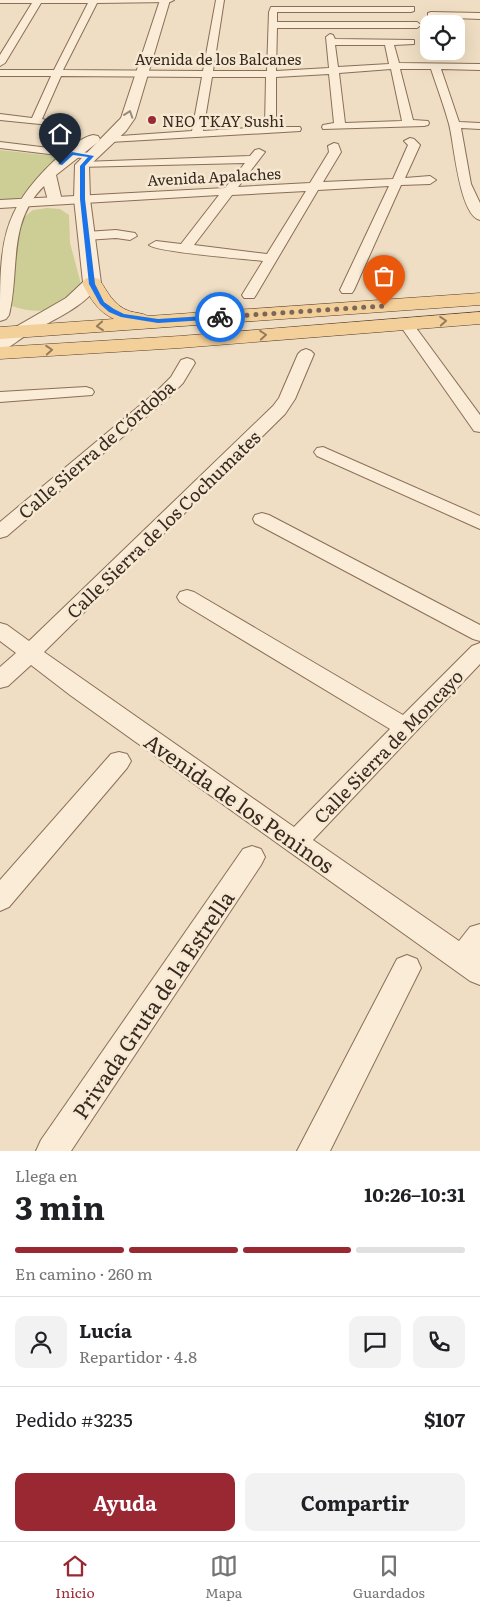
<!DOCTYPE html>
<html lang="es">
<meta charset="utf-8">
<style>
:root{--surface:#fff;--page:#f2f2f2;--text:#202124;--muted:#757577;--line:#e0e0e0;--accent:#9a2833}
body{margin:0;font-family:Literata,serif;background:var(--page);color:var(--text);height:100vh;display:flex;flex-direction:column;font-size:19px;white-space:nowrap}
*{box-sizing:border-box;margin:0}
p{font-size:16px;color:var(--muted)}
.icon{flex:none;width:28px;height:28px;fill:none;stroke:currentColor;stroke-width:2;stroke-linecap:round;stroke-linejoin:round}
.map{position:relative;height:1151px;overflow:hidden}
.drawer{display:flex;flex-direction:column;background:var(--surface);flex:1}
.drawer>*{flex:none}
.tools{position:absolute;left:420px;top:15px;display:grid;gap:10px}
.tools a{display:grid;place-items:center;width:45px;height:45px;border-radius:10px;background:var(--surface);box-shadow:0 5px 20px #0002;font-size:25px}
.pin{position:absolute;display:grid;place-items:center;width:42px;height:42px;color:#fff;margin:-51px -21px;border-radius:50% 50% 50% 0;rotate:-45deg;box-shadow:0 0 5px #0007}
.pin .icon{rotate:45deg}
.courier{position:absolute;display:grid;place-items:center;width:50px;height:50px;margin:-25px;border:4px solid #1a73e8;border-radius:50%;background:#fff;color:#222;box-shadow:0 1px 6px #0007}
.summary em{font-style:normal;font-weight:700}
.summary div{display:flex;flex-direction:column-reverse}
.summary{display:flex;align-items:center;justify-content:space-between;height:85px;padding:0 15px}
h1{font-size:32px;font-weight:700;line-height:38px}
.bar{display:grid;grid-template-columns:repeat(4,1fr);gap:8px 5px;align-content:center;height:60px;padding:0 15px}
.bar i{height:6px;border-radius:4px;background:var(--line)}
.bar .active{background:var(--accent)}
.bar p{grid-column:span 4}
.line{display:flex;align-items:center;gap:12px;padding:0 15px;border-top:1px solid var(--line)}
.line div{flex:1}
.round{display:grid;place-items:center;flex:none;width:52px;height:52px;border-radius:10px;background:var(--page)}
.button{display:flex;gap:10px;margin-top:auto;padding:10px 15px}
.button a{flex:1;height:58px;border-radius:10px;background:var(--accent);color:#fff;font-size:20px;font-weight:700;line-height:58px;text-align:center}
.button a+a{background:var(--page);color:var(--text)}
.dock{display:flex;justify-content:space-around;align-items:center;height:70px;border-top:1px solid var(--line);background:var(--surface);font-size:14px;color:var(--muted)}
.dock a{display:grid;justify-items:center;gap:2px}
.dock .active{color:var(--accent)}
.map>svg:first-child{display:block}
</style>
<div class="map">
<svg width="480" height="1151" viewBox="0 0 480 1151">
<rect width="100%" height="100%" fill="#efdec3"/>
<!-- green -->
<g fill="#ccce96">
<path d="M0 150 62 157 17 201 0 202Z"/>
<path d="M47 208 60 209 69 215 70 243 81 284C78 288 76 294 73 297 58 314 31 313 12 306V265L24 217 33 210Z"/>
</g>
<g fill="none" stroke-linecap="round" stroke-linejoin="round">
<defs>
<g id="minor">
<path d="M0 0H174L170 2 97 3 63 70 203 71 216 0H224L213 71H267L269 12 271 7H414V11L411 12H277V22H417L421 25 417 28H277L276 71 329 68 326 37 330 34 333 35 335 39 414 40V44L394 45 399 63 480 64V70L441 69 459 122 480 123V129L461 128 471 184 480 203V220C459 215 454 142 449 124 444 106 437 87 431 69H400L413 120 428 121 429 123 428 125 424 126 323 129 322 127 323 125 334 123 329 74 276 77V127H300L301 129 300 131 110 142 104 139 106 137 192 131 202 77 61 76 42 119 50 121 51 123 50 125 0 120V114L32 118 51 76H0V70H54L88 3H41L5 63 0 66V55L32 3H0ZM335 45H385L389 64 338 67ZM391 69 402 121 345 123 339 73ZM212 77H266L265 127 203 131Z"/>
<path d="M431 12 480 13V19L428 17V13Z"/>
<path d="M410 138 414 139 420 145 405 178 430 176 436 180 430 184 401 185 354 290 352 293H342L340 290 389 186 318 190 256 295 254 298H244L242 295 263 261C246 259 156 252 149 245L156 241 181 244 219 195 0 208V200L225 188 245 163 78 167 76 165 82 162 250 156 255 150 259 149 265 152 238 187 310 183 329 152 328 146 334 143 338 144 341 152 323 182 393 179 408 145 404 141ZM306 191 267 254 194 245 232 195Z"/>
<path d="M0 142 90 153 96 156 90 159 0 148Z"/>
<path d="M116 230 135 233 137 236 130 240 116 238 86 240 79 236 86 232Z"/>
<path d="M406 320 411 321 480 415V432L474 431 399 324 401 321Z"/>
<path d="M306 349 311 351 314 354 295 399 285 414 44 652 294 827 390 729 180 602 177 597 180 592 187 590 194 592 403 715 472 646 480 643V664L313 840 459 941 470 927 480 924V985L470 981 70 695 31 665 8 686 0 688V667L16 653 0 641V623L7 625 29 641 273 406 279 398 298 354 301 351Z"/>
<path d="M187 358 193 360 195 363 183 383 168 398 7 536 0 538V522L156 392 171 377 181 360Z"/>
<path d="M86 387 92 389 94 392 92 395 0 402V392Z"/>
<path d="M323 447 480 516V529L317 456 314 452 317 448Z"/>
<path d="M262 513 269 515 480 625V641L473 639 255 523 253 519 255 515Z"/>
<path d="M119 752 127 754 131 761 127 768 9 907 0 911V880L111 754Z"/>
<path d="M252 846 261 849 265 857 261 865 71 1151H36L41 1140 243 849Z"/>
<path d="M407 955 417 959 421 968 330 1151H297L397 959Z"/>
</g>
<g id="tertiary">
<path d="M160 0H170L135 118 126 131 89 166 90 199 101 283C83 308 56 318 30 333 20 338 11 348 0 351V336L66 298 83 282 74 199 75 165 121 118Z"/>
<path d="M93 135 98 136 100 139 98 142 56 175 62 201 59 204H49L44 186C7 222 20 271 9 315L6 319 0 321C0 245 0 212 55 160 66 152 79 138 93 135Z"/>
</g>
<g id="primary">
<path d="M92 277 99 279C108 292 113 305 129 311 136 313 143 313 148 316L480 293V305L0 339V327L114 319C98 312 90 298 82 283L85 279Z"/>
<path d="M480 312V324L180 348 0 359V347L180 336Z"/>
</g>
</defs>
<!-- minor casing -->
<use href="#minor" stroke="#8a6e59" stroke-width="2"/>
<!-- tertiary casing -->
<use href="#tertiary" stroke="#8a6e59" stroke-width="2"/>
<!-- primary casing -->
<use href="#primary" stroke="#573d2d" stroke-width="1"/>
<!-- minor -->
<use href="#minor" fill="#faecd6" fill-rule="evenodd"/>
<!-- tertiary -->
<use href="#tertiary" fill="#faecd6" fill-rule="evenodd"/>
<!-- primary -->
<use href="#primary" fill="#f3cf9a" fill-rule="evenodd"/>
</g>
<!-- one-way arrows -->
<defs><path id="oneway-chevron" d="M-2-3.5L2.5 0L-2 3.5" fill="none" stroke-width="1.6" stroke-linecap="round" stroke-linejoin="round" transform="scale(1.25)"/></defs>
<use stroke="#9a8a7a" href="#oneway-chevron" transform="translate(129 114) rotate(-71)"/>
<g stroke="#967c5c">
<use href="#oneway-chevron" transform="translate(443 321) rotate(-4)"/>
<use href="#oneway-chevron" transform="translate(100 326) rotate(175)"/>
<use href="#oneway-chevron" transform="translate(263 335) rotate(-5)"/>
<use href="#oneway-chevron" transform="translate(49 350) rotate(-4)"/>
</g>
<!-- route -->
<path fill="#1a73e8" d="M72 152 94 156 85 166V199L95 284 104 302 114 309 124 314 158 319 220 315 222 319 158 323 121 317 109 312 100 304 89 284 80 199V166L88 157 73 155 62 165 58 164Z"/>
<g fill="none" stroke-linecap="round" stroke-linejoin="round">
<!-- done -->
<path stroke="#796858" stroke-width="5" stroke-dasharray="0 9" d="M220 317 384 306"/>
</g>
<!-- markers -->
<circle fill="#9a2833" stroke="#f6e9d3" stroke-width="2" cx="152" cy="120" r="5"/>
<g text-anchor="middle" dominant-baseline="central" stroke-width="5" stroke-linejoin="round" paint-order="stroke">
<!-- far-street labels -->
<g font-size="15" fill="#39281e" stroke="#f6e9d3">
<text x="218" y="58">Avenida de los Balcanes</text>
<text transform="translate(214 176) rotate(-3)">Avenida Apalaches</text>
</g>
<!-- far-poi labels -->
<g font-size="15" fill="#39281e" stroke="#f6e9d3" text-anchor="start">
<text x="162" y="120">NEO TKAY Sushi</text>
</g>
<!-- street labels -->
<g font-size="18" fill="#39281e" stroke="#f6e9d3">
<text transform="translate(96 449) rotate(-41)">Calle Sierra de Córdoba</text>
<text transform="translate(163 524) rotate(-44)">Calle Sierra de los Cochumates</text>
<text transform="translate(388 746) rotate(-46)">Calle Sierra de Moncayo</text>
</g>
<!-- near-street labels -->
<g font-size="21" fill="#39281e" stroke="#f6e9d3">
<text transform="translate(240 802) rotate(35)">Avenida de los Peninos</text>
<text transform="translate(152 1004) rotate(-56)">Privada Gruta de la Estrella</text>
</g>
</g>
</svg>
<div class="tools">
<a><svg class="icon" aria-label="locate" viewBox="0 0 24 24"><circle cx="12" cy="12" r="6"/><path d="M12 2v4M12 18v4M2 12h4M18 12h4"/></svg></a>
</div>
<div class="pin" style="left:384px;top:306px;background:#ea580c"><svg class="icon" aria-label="bag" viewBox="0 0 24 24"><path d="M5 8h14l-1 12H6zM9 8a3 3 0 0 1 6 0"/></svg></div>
<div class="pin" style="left:60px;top:164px;background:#1f2937"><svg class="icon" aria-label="home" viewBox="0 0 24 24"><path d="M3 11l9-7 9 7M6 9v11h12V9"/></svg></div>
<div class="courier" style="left:220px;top:317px"><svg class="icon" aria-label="bike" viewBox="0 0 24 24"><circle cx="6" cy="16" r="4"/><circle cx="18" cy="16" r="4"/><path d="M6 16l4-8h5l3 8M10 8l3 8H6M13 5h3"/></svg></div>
</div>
<section class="drawer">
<div class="summary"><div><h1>3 min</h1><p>Llega en</p></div><em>10:26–10:31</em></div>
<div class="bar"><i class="active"></i><i class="active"></i><i class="active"></i><i></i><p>En camino · 260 m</p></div>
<div class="line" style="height:90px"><a class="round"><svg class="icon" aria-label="person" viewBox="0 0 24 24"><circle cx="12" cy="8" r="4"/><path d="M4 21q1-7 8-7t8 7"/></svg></a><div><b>Lucía</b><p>Repartidor · 4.8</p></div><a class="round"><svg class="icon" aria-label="chat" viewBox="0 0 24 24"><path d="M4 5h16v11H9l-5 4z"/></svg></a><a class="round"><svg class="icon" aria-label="phone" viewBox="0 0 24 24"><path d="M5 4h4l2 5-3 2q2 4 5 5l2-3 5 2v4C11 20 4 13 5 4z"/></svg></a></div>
<div class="line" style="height:65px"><div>Pedido #3235</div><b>$107</b></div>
<div class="button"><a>Ayuda</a><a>Compartir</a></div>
</section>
<nav class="dock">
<a class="active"><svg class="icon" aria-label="home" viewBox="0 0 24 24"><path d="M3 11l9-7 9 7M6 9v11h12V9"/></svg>Inicio</a>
<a><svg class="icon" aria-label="map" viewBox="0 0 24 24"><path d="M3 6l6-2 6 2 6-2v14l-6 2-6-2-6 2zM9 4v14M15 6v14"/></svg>Mapa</a>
<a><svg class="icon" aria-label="saved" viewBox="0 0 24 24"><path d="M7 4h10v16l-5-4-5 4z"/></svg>Guardados</a>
</nav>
